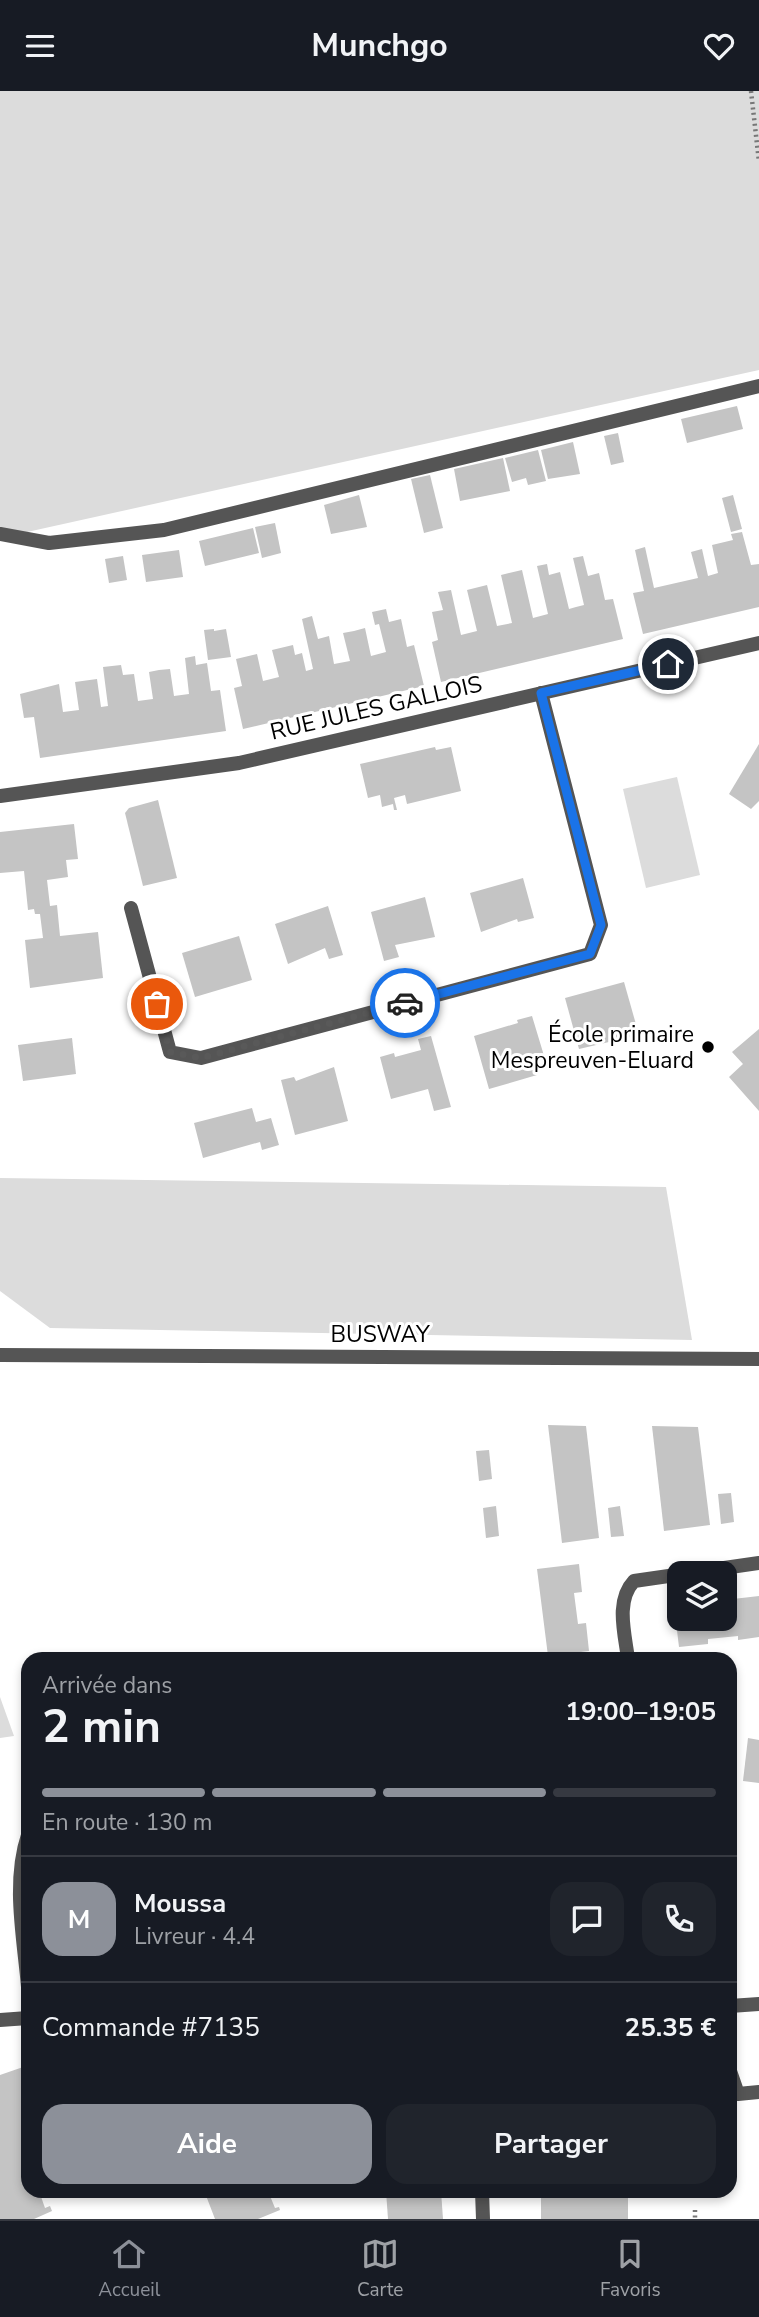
<!DOCTYPE html>
<html lang="fr">
<meta charset="utf-8">
<style>
:root{--surface:#171b24;--page:#20242c;--text:#f1f3f6;--muted:#9ea1a6;--line:#363941;--accent:#8c9099}
body{margin:0;font-family:"Nunito Sans",sans-serif;background:var(--page);color:var(--text);height:100vh;display:flex;flex-direction:column;font-size:26px;white-space:nowrap}
*{box-sizing:border-box;margin:0}
p{font-size:23px;color:var(--muted)}
.icon{flex:none;width:38px;height:38px;fill:none;stroke:currentColor;stroke-width:2;stroke-linecap:round;stroke-linejoin:round}
.map{position:relative;flex:1;overflow:hidden}
.side{position:absolute;left:21px;top:1561px;width:716px;height:546px;display:flex;flex-direction:column;background:var(--surface);border-radius:21px;box-shadow:0 4px 10px #0003}
.side>*{flex:none}
.fabs{position:absolute;left:667px;top:1470px;display:grid;gap:14px}
.fabs a{display:grid;place-items:center;width:70px;height:70px;border-radius:14px;background:var(--surface);box-shadow:0 4px 10px #0003;font-size:35px}
.pin{position:absolute;display:grid;place-items:center;width:60px;height:60px;color:#fff;margin:-30px;border:4px solid #fff;border-radius:50%;box-shadow:0 2px 7px #0007}
.courier{position:absolute;display:grid;place-items:center;width:70px;height:70px;margin:-35px;border:5px solid #1a73e8;border-radius:50%;background:#fff;color:#222;box-shadow:0 2px 9px #0007}
.summary em{font-style:normal;font-weight:700}
.summary div{display:flex;flex-direction:column-reverse}
.summary{display:flex;align-items:center;justify-content:space-between;height:119px;padding:0 21px}
h1{font-size:46px;font-weight:700;line-height:52px}
.bar{display:grid;grid-template-columns:repeat(4,1fr);gap:10px 7px;align-content:center;height:84px;padding:0 21px}
.bar i{height:9px;border-radius:5px;background:var(--line)}
.bar .selected{background:var(--accent)}
.bar p{grid-column:span 4}
.line{display:flex;align-items:center;gap:18px;padding:0 21px;border-top:2px solid var(--line)}
.line div{flex:1}
.round{display:grid;place-items:center;flex:none;width:74px;height:74px;border-radius:21px;background:var(--page)}
.primary-button{display:flex;gap:14px;margin-top:auto;padding:14px 21px}
.primary-button a{flex:1;height:80px;border-radius:21px;background:var(--accent);color:#fff;font-size:28px;font-weight:700;line-height:80px;text-align:center}
.primary-button a+a{background:var(--page);color:var(--text)}
header{display:flex;justify-content:space-between;align-items:center;height:91px;padding:0 21px;background:var(--surface);font-size:32px;font-weight:700}
.tab-bar{display:flex;justify-content:space-around;align-items:center;height:98px;border-top:2px solid var(--line);background:var(--surface);font-size:19px;color:var(--muted)}
.tab-bar a{display:grid;justify-items:center;gap:4px}
.tab-bar .selected{color:var(--accent)}
.map>svg:first-child{display:block}
</style>
<header><svg class="icon" aria-label="menu" viewBox="0 0 24 24"><path d="M4 6h16M4 12h16M4 18h16"/></svg>Munchgo<svg class="icon" aria-label="heart" viewBox="0 0 24 24"><path d="M12 20l-8-8c-3-5 5-10 8-4 3-6 11-1 8 4z"/></svg></header>
<div class="map">
<svg width="759" height="2128" viewBox="0 0 759 2128">
<rect width="100%" height="100%" fill="#fff"/>
<!-- green -->
<g fill="#dcdcdc">
<path d="M0 0H759V279L0 447Z"/>
<path d="M677 686 700 784 646 797 623 698Z"/>
<path d="M0 1087 666 1096 692 1249 50 1237 0 1200Z"/>
<path d="M0 1606 14 1645 0 1647Z"/>
</g>
<!-- building -->
<g fill="#c4c4c4">
<path d="M737 315 743 338 687 352 681 328Z"/>
<path d="M618 342 624 371 611 374 604 345Z"/>
<path d="M573 351 580 383 548 388 541 359Z"/>
<path d="M538 359 546 390 528 394 526 387 512 391 505 367Z"/>
<path d="M503 367 510 400 460 410 454 378Z"/>
<path d="M430 384 443 437 424 442 411 388Z"/>
<path d="M359 404 367 436 331 443 324 414Z"/>
<path d="M733 404 742 438 731 441 722 407Z"/>
<path d="M275 432 281 462 262 467 255 436Z"/>
<path d="M253 437 259 462 205 475 199 450Z"/>
<path d="M742 441 751 474 759 473V516L643 543 633 502 644 500 635 459 645 456 654 497 698 487 691 461 702 458 708 485 718 482 712 454 733 449 731 443Z"/>
<path d="M179 459 183 486 146 491 142 464Z"/>
<path d="M123 465 127 489 109 492 105 468Z"/>
<path d="M583 465 588 485 599 482 605 509 613 508 623 548 441 591 432 551 438 549 432 521 443 519 438 501 451 499 461 544 477 540 467 499 487 494 497 535 512 532 501 484 522 479 533 527 548 523 537 475 547 473 549 484 560 481 569 518 576 516 584 514 573 467Z"/>
<path d="M386 518 389 531 401 528 407 556 414 554 424 595 243 638 234 597 242 595 236 568 257 563 263 590 279 586 272 559 293 554 295 564 302 562 306 580 313 578 302 528 312 525 318 548 329 545 334 573 350 570 343 542 354 540 365 537 371 565 386 561 379 533 375 534 372 521Z"/>
<path d="M214 538V540L226 538 231 566 208 569 204 539Z"/>
<path d="M195 565 196 574 207 572 211 600 220 599 226 640 40 667 34 626 24 627 20 603 59 593 63 621 79 619 75 591 97 588 101 616 108 615 103 576 121 574 123 584 134 583 138 610 153 608 149 581 159 579 170 578 174 605 189 603 185 567Z"/>
<path d="M759 653V710L751 718 729 703Z"/>
<path d="M435 656 436 659 451 656 461 700 407 713 405 704 394 707 397 719H394L393 713 382 716 380 704 368 707 360 673Z"/>
<path d="M158 709 177 787 143 795 125 722 129 717Z"/>
<path d="M74 733 78 768 66 769 68 786 47 789 50 815 57 814 60 845 98 841 103 887 30 897 25 849 43 847 40 823H35L34 818 28 819 24 780 0 782V741Z"/>
<path d="M523 787 534 827 518 831 517 828 481 841 470 802Z"/>
<path d="M425 806 435 846 395 854 399 866 384 870 371 821Z"/>
<path d="M328 815 343 864 329 868 325 857 288 873 275 833Z"/>
<path d="M239 845 252 889 195 906 182 862Z"/>
<path d="M624 891 639 944 579 958 565 907Z"/>
<path d="M532 925 545 968 533 971 537 984 489 998 474 945 518 932 517 929Z"/>
<path d="M759 938V1020L729 986 743 973 732 961Z"/>
<path d="M431 945 451 1016 434 1020 428 998 391 1008 380 966 394 962 395 966 421 959 418 948Z"/>
<path d="M72 947 76 983 23 990 18 954Z"/>
<path d="M334 976 348 1030 295 1044 281 989 294 986 296 990Z"/>
<path d="M252 1017 256 1031 271 1027 279 1054 262 1059 260 1051 203 1067 194 1032Z"/>
<path d="M548 1334 586 1335 599 1447 562 1452Z"/>
<path d="M652 1335 698 1336 710 1434 664 1440Z"/>
<path d="M489 1359 492 1388 479 1390 476 1360Z"/>
<path d="M731 1402 734 1431 721 1433 718 1403Z"/>
<path d="M496 1415 499 1445 486 1447 483 1417Z"/>
<path d="M620 1415 624 1445 611 1446 608 1417Z"/>
<path d="M579 1473 582 1501 574 1502 578 1533 586 1532 589 1560 548 1565 537 1478Z"/>
<path d="M759 1505V1546L738 1549V1545L708 1548V1553L679 1556 674 1515 679 1514V1528H724V1516L734 1515 733 1508Z"/>
<path d="M748 1647 759 1649V1692L743 1690Z"/>
<path d="M26 1975 28 2100H39L45 2117 50 2115 52 2120 34 2128H0V1984Z"/>
<path d="M198 2100H268L275 2117 279 2116 280 2119 258 2128H215L205 2102 200 2104Z"/>
<path d="M386 2100H441L443 2128H388Z"/>
<rect x="541" y="2100" width="87" height="28"/>
</g>
<g fill="none" stroke-linecap="round" stroke-linejoin="round">
<!-- path -->
<g stroke="#777" stroke-width="4.5" stroke-dasharray="2 3.5" stroke-linecap="butt">
<path d="M751 0 759 71"/>
<path d="M695 2119V2128"/>
</g>
<!-- lane -->
<g stroke="#555" stroke-width="14">
<path d="M0 443 49 452 164 439 759 295"/>
<path d="M0 1264 759 1268"/>
<path d="M730 1980 738 2003 759 2001"/>
<path d="M482 2100 483 2128"/>
</g>
<!-- street -->
<g stroke="#555" stroke-width="14">
<path d="M0 705 239 672 759 552"/>
<path d="M131 817 170 961 201 967 590 863 601 834 541 602"/>
<path d="M628 1568C625 1543 615 1510 634 1490L759 1472"/>
<path d="M28 1744C12 1791 24 1848 28 1896"/>
<path d="M730 1915 759 1913"/>
<path d="M0 1929 28 1927"/>
</g>
</g>
<g fill="none" stroke-linecap="round" stroke-linejoin="round">
<!-- done -->
<path stroke="#595959" stroke-width="7" stroke-dasharray="0 12.6" d="M157 913 170 961 201 967 405 912"/>
<!-- route -->
<path stroke="#1a73e8" stroke-width="9" d="M405 912 590 863 601 834 541 602 668 573"/>
</g>
<!-- markers -->
<circle fill="#000" stroke="#fff" stroke-width="2.5" cx="708" cy="956" r="7"/>
<g text-anchor="middle" dominant-baseline="central" stroke-width="6" stroke-linejoin="round" paint-order="stroke">
<!-- street labels -->
<g font-size="23" fill="#000" stroke="#fff">
<text transform="translate(376 617) rotate(-13)">RUE JULES GALLOIS</text>
<text x="380" y="1243">BUSWAY</text>
</g>
<!-- poi labels -->
<g font-size="23" fill="#000" stroke="#fff" text-anchor="end">
<text x="694" y="943">École primaire<tspan x="694" dy="26">Mespreuven-Eluard</tspan></text>
</g>
</g>
</svg>
<div class="fabs">
<a><svg class="icon" aria-label="layers" viewBox="0 0 24 24"><path d="M12 4l9 5-9 5-9-5zM3 14l9 5 9-5"/></svg></a>
</div>
<div class="pin" style="left:157px;top:913px;background:#ea580c"><svg class="icon" aria-label="bag" viewBox="0 0 24 24"><path d="M5 8h14l-1 12H6zM9 8a3 3 0 0 1 6 0"/></svg></div>
<div class="pin" style="left:668px;top:573px;background:#1f2937"><svg class="icon" aria-label="home" viewBox="0 0 24 24"><path d="M3 11l9-7 9 7M6 9v11h12V9"/></svg></div>
<div class="courier" style="left:405px;top:912px"><svg class="icon" aria-label="car" viewBox="0 0 24 24"><path d="M5 17H2v-5l4-1 3-4h7l3 4 3 1v5h-3M9 17h6M6 11h13"/><circle cx="7" cy="17" r="2"/><circle cx="17" cy="17" r="2"/></svg></div>
<section class="side">
<div class="summary"><div><h1>2 min</h1><p>Arrivée dans</p></div><em>19:00–19:05</em></div>
<div class="bar"><i class="selected"></i><i class="selected"></i><i class="selected"></i><i></i><p>En route · 130 m</p></div>
<div class="line" style="height:126px"><b class="round" style="background:var(--accent);color:#fff">M</b><div><b>Moussa</b><p>Livreur · 4.4</p></div><a class="round"><svg class="icon" aria-label="chat" viewBox="0 0 24 24"><path d="M4 5h16v11H9l-5 4z"/></svg></a><a class="round"><svg class="icon" aria-label="phone" viewBox="0 0 24 24"><path d="M5 4h4l2 5-3 2q2 4 5 5l2-3 5 2v4C11 20 4 13 5 4z"/></svg></a></div>
<div class="line" style="height:91px"><div>Commande #7135</div><b>25.35 €</b></div>
<div class="primary-button"><a>Aide</a><a>Partager</a></div>
</section>
</div>
<nav class="tab-bar">
<a class="selected"><svg class="icon" aria-label="home" viewBox="0 0 24 24"><path d="M3 11l9-7 9 7M6 9v11h12V9"/></svg>Accueil</a>
<a><svg class="icon" aria-label="map" viewBox="0 0 24 24"><path d="M3 6l6-2 6 2 6-2v14l-6 2-6-2-6 2zM9 4v14M15 6v14"/></svg>Carte</a>
<a><svg class="icon" aria-label="saved" viewBox="0 0 24 24"><path d="M7 4h10v16l-5-4-5 4z"/></svg>Favoris</a>
</nav>
